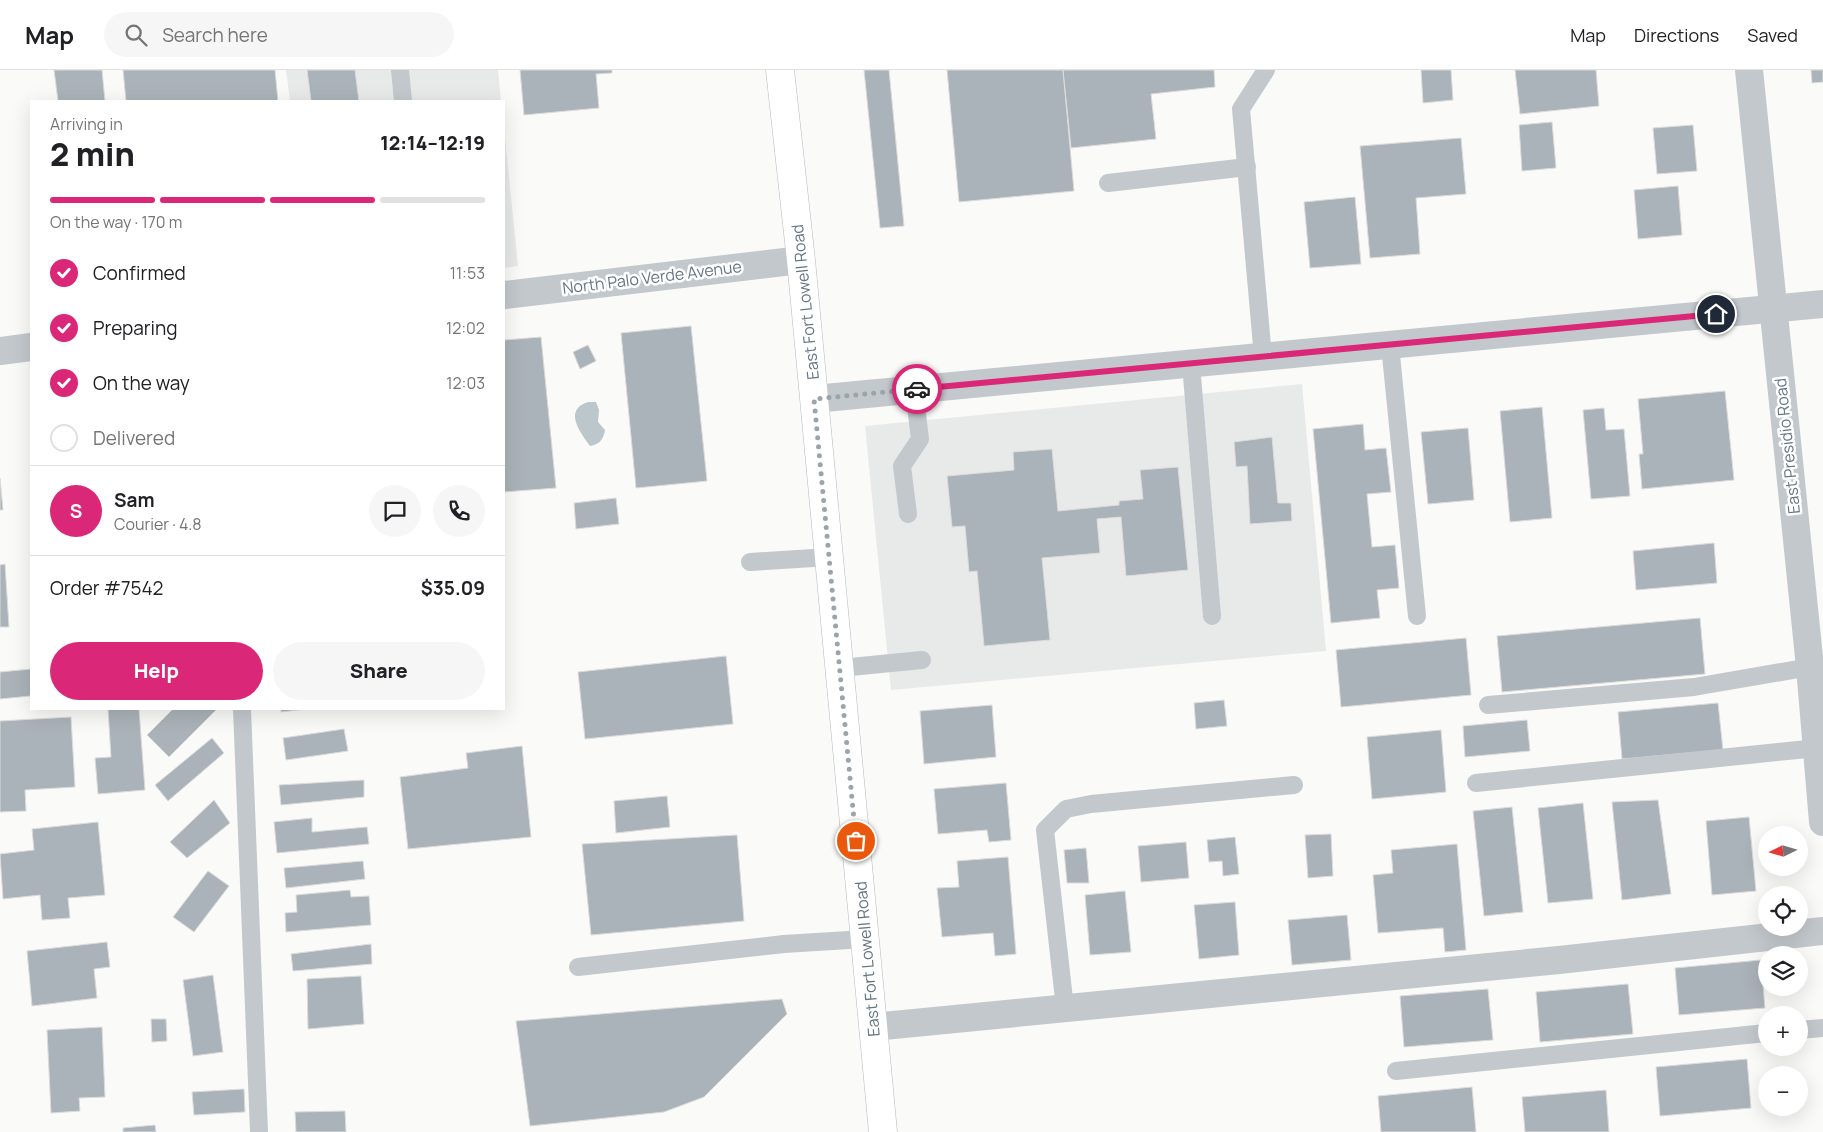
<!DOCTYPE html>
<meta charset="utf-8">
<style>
:root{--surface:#fff;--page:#f6f6f6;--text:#202124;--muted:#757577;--line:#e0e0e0;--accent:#db2777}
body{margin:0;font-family:Manrope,sans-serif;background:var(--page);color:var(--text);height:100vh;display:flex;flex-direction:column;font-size:19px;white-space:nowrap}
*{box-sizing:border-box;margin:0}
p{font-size:16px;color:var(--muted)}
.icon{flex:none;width:28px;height:28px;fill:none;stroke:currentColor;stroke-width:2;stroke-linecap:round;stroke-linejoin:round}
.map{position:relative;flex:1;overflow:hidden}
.drawer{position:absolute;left:30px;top:30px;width:475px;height:610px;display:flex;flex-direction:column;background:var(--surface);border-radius:0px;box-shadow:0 5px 20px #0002}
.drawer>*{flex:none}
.needle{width:32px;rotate:265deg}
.tools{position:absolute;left:1758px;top:756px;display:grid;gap:10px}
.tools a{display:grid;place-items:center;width:50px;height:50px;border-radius:50%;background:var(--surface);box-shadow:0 5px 20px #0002;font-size:25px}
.pin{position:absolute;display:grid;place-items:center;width:42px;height:42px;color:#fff;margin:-21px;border:2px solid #fff;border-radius:50%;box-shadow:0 1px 5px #0007}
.courier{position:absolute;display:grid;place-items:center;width:50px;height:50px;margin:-25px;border:4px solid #db2777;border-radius:50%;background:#fff;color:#222;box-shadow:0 1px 6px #0007}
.summary em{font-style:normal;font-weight:800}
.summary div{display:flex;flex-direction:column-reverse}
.summary{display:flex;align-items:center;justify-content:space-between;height:85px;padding:0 20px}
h1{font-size:32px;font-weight:800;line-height:38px}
.bar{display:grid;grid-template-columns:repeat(4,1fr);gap:8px 5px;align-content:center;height:60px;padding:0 20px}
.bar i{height:6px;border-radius:4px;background:var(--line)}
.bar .on{background:var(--accent)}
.bar p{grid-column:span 4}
.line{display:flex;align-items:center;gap:12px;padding:0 20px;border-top:1px solid var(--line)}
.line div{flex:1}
.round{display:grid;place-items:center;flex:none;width:52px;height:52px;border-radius:26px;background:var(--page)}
ol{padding:0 20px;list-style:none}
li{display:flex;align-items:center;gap:15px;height:55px}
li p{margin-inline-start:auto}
li .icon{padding:5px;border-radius:50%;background:var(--accent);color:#fff;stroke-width:4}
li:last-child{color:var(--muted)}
li i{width:28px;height:28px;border:2px solid var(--line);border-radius:50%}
.button{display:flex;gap:10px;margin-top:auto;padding:10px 20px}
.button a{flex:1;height:58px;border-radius:30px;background:var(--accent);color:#fff;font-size:20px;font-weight:800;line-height:58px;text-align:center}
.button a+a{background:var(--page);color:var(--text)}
header{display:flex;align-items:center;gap:30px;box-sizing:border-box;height:70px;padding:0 25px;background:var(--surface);border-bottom:1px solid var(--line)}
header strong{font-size:24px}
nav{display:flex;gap:28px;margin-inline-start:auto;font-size:18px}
.search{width:350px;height:45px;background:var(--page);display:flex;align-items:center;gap:12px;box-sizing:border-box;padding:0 18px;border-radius:28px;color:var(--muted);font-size:19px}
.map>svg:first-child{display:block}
</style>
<header>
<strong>Map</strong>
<div class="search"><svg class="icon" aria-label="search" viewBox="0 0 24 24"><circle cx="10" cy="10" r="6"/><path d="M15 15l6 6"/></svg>Search here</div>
<nav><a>Map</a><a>Directions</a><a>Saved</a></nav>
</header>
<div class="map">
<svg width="1823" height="1062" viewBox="0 0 1823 1062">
<rect width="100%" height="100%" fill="#fafaf8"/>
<!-- built -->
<g fill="#e8e9e9">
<path d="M286 0H498L501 31H290Z"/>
<path d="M504 58 518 196 504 198Z"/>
<path d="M1302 314 1326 581 891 620 865 356Z"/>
</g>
<!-- water -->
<path fill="#bbc7cb" d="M588 332H596L599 340 598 352 605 360C603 370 600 374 590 376 580 362 563 340 588 332Z"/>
<!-- building -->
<g fill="#aab3b9" stroke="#dcdcda">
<path d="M54 0H102L105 31H58Z"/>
<path d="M123 0H275L278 31H126Z"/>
<path d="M307 0H355L359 31H311Z"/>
<path d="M520 0H612V3L596 4 599 38 524 45Z"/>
<path d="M864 0H889L904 156 880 158Z"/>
<path d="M947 0H1063L1074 121 959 132Z"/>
<path d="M1063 0H1214L1215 17 1151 24 1156 69 1071 78Z"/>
<path d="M1421 0H1451L1453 30 1423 33Z"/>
<path d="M1515 0H1596L1599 36 1520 44Z"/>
<path d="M1811 0H1823V12L1812 13Z"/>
<path d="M1552 52 1556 98 1522 101 1519 55Z"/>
<path d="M1693 55 1697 101 1657 104 1653 58Z"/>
<path d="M1461 68 1466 124 1416 128 1420 184 1370 188 1360 76Z"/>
<path d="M1678 116 1682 165 1638 169 1634 120Z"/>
<path d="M1355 127 1361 194 1310 198 1304 132Z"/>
<path d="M691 256 707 411 636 418 621 263Z"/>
<path d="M541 267 556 418 504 422V270Z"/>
<path d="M588 275 596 291 580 299 573 282Z"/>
<path d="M1725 321 1734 410 1642 419 1639 384H1643L1638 329Z"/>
<path d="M1542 337 1552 448 1510 452 1500 341Z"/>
<path d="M1604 338 1606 360 1624 359 1630 426 1591 429 1583 340Z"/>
<path d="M1363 354 1365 380 1386 378 1391 422 1367 424 1372 477 1395 475 1399 518 1377 520 1380 548 1331 553 1313 359Z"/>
<path d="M1468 358 1474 430 1428 434 1421 362Z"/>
<path d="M1272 367 1278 433H1291L1292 451 1250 454 1247 396 1236 397 1234 372Z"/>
<path d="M1052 379 1058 441 1119 435V431L1143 429 1140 400 1178 397 1188 500 1126 506 1121 447 1097 449 1100 483 1042 488 1050 570 984 576 977 501 969 502 965 456 952 457 947 406 1014 400 1013 382Z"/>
<path d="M0 408 3 440H0Z"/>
<path d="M616 428 619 454 576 459 574 433Z"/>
<path d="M1714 473 1717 513 1636 520 1633 481Z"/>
<path d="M5 494 9 557H0V495Z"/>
<path d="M1700 548 1705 604 1502 622 1497 566Z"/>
<path d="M1466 568 1471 625 1341 637 1336 580Z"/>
<path d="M726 586 733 654 585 669 578 602Z"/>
<path d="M31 599V626L0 629V602Z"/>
<path d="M1224 630 1227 656 1196 659 1194 633Z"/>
<path d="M1718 633 1723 680 1622 689 1618 642Z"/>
<path d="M992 635 996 687 924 694 920 641Z"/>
<path d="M108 639H139L145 720 98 724 95 688 111 687Z"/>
<path d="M173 639H217L169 687 147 665Z"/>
<path d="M281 639H306L281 642Z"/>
<path d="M71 647 75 717 25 720 26 741 0 742V651Z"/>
<path d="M1527 650 1530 681 1465 687 1463 656Z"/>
<path d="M344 659 348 681 286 690 283 668Z"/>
<path d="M1441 660 1446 722 1372 729 1367 667Z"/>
<path d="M212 668 224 683 168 731 155 715Z"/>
<path d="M522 676 531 767 408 779 400 707 468 698 466 683Z"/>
<path d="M364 710V727L281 735 279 715Z"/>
<path d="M1006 713 1011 770 989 772 987 760 938 764 934 719Z"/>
<path d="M667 726 670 757 616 763 614 731Z"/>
<path d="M214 730 230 753 187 788 170 772Z"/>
<path d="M1658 730 1671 824 1622 830 1612 732Z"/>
<path d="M1583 733 1593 829 1548 833 1538 738Z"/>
<path d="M1512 737 1523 842 1484 846 1473 741Z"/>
<path d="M1749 747 1756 821 1712 825 1706 751Z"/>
<path d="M312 748V762L367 757 369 774 277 783 274 752Z"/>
<path d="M98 752 105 825 68 828 70 848 42 850 40 825 3 829 0 784 34 780 32 759Z"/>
<path d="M1331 764 1333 806 1308 808 1305 765Z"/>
<path d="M737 765 744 851 591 865 582 774Z"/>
<path d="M1235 767 1239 804 1223 806 1222 791 1209 792 1207 770Z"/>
<path d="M1186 772 1189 808 1141 812 1138 776Z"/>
<path d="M1457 774 1466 880 1445 882 1443 858 1378 863 1373 805 1393 803 1391 780Z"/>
<path d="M1086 778 1089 813H1067L1064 780Z"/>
<path d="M1008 787 1016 884 995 886 993 863 942 867 937 818 959 817 957 791Z"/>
<path d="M363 791 365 809 286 818 284 798Z"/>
<path d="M208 801 229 816 194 862 173 847Z"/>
<path d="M350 820 351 827 369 826 371 855 286 862 285 843 297 842 296 825Z"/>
<path d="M1125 821 1131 882 1090 885 1085 825Z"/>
<path d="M1235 832 1239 885 1199 889 1194 835Z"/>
<path d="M1347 845 1351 890 1292 895 1288 850Z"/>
<path d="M107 872 110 897 94 899 97 928 32 936 27 881Z"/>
<path d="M371 874 372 894 293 901 291 884Z"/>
<path d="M1761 890 1765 938 1679 945 1675 898Z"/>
<path d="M213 905 223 982 193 986 183 910Z"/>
<path d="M361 906 364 954 308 959 307 909Z"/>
<path d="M1628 914 1633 964 1540 972 1536 922Z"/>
<path d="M1488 919 1493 970 1404 977 1400 926Z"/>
<path d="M782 929 787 944 704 1027 664 1042 530 1056 516 951Z"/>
<path d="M151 949H166L167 971 152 972Z"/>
<path d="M102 957 105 1027 79 1028 80 1041 51 1043 47 960Z"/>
<path d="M1747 989 1751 1038 1660 1046 1656 997Z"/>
<path d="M1472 1017 1476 1062H1381L1378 1026Z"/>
<path d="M244 1019 245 1042 194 1045 192 1022Z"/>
<path d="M1606 1020 1609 1062H1525L1522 1027Z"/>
<path d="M345 1041 346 1062H296L295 1042Z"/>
<path d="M155 1055 156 1062H123V1058Z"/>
</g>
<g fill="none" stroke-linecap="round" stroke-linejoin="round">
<defs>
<path id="secondary" d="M780 0 801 190 883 1062"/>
</defs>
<!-- secondary casing -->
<use href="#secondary" stroke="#b3babf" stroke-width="29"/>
<!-- service -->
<g stroke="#c3c8cc" stroke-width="18">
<path d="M400 0 403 31"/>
<path d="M1108 113 1247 97"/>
<path d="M1390 275 1417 546"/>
<path d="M1263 287 1241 39 1266 0"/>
<path d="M1191 294 1212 546"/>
<path d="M908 444 902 396 920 369 914 320"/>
<path d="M750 492 829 487"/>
<path d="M840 598 922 590"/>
<path d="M1488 635 1694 617 1810 597"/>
<path d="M242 639 259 1062"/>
<path d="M1476 713 1817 678"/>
<path d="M578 897 784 874 865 869"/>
<path d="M1065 938 1045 760 1066 739 1091 734 1294 715"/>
<path d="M1799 960 1823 958"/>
<path d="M1396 1001 1766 963"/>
</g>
<!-- minor -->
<g stroke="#c3c8cc" stroke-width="28">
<path d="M1749 0 1810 597 1823 752"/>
<path d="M504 225 801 190"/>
<path d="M0 281 31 277"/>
<path d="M814 329 1823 234"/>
<path d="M873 957 1559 890 1823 861"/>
</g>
<!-- secondary -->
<use href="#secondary" stroke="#fff" stroke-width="28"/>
</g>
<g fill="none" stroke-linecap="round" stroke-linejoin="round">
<!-- done -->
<path stroke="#99a4ac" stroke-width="5" stroke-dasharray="0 9" d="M856 771 814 329 917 319"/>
<!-- route -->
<path stroke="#db2777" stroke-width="6" d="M917 319 1716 244"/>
</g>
<g text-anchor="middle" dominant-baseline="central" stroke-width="5" stroke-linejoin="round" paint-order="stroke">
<!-- street labels -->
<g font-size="16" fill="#657683" stroke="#fff">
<text transform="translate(652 207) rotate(-7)">North Palo Verde Avenue</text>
<text transform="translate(805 232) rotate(-96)">East Fort Lowell Road</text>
<text transform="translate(1787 376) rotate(-96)">East Presidio Road</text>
<text transform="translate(867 889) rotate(-95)">East Fort Lowell Road</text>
</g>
</g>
</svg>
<div class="tools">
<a><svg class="needle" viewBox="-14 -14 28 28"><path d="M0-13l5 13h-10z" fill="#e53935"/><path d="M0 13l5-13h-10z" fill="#757577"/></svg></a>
<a><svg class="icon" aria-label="locate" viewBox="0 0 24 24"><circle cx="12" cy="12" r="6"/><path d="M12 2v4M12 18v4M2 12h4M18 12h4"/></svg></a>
<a><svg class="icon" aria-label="layers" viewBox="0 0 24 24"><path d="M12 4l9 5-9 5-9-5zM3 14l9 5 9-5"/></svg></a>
<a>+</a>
<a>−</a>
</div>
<div class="pin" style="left:856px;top:771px;background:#ea580c"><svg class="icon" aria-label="bag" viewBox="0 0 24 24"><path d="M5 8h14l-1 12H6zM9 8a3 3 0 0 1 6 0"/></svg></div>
<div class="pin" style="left:1716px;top:244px;background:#1f2937"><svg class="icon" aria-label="home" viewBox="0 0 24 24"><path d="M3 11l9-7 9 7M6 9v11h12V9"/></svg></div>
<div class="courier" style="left:917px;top:319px"><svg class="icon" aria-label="car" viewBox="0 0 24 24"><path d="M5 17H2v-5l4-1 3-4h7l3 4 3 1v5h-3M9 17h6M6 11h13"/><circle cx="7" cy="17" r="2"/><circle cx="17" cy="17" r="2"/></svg></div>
<section class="drawer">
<div class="summary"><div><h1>2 min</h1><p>Arriving in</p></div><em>12:14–12:19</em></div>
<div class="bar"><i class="on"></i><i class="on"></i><i class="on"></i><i></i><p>On the way · 170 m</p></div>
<ol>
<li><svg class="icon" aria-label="check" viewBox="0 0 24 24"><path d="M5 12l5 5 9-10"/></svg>Confirmed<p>11:53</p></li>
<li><svg class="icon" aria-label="check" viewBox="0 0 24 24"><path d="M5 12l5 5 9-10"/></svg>Preparing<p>12:02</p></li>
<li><svg class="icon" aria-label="check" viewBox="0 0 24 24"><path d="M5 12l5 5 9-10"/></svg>On the way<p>12:03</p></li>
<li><i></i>Delivered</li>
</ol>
<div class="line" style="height:90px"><b class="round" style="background:var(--accent);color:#fff">S</b><div><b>Sam</b><p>Courier · 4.8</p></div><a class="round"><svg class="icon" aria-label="chat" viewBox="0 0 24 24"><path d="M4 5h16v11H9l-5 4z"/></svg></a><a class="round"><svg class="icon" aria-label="phone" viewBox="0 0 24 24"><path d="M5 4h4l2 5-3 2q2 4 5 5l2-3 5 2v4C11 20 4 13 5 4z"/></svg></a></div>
<div class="line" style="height:65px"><div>Order #7542</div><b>$35.09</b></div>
<div class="button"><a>Help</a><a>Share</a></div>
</section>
</div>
